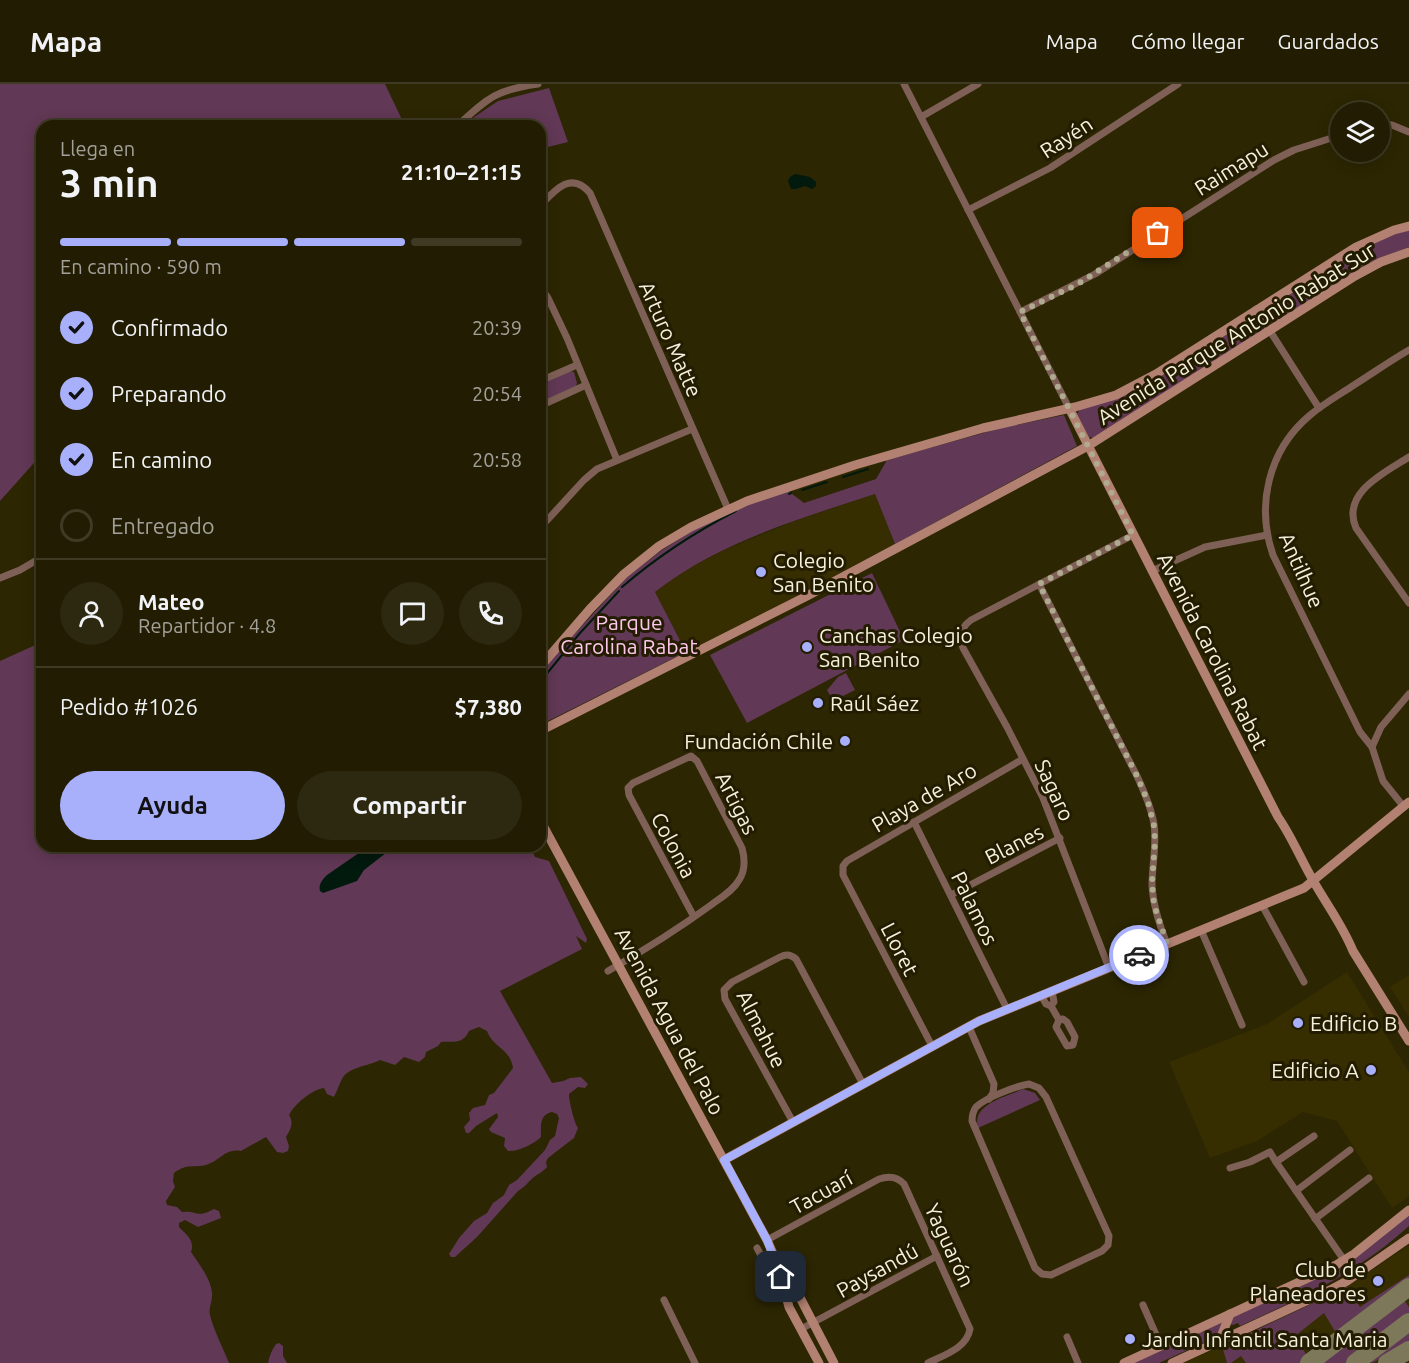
<!DOCTYPE html>
<html lang="es">
<meta charset="utf-8">
<style>
:root{--surface:#211c02;--page:#2d2911;--text:#f1f3f6;--muted:#a2a199;--line:#3e3a24;--accent:#a8b0fc}
body{margin:0;font-family:Ubuntu,sans-serif;background:var(--page);color:var(--text);height:100vh;display:flex;flex-direction:column;font-size:22px;white-space:nowrap}
*{box-sizing:border-box;margin:0}
p{font-size:20px;color:var(--muted)}
.icon{flex:none;width:33px;height:33px;fill:none;stroke:currentColor;stroke-width:2;stroke-linecap:round;stroke-linejoin:round}
.map{position:relative;flex:1;overflow:hidden}
.sheet{position:absolute;left:36px;top:36px;width:510px;height:732px;display:flex;flex-direction:column;background:var(--surface);border-radius:18px;box-shadow:0 3px 15px #0003,0 0 0 2px var(--line)}
.sheet>*{flex:none}
.fabs{position:absolute;left:1330px;top:18px;display:grid;gap:12px}
.fabs a{display:grid;place-items:center;width:60px;height:60px;border-radius:50%;background:var(--surface);box-shadow:0 3px 15px #0003,0 0 0 2px var(--line);font-size:30px}
.pin{position:absolute;display:grid;place-items:center;width:51px;height:51px;color:#fff;margin:-26px;border-radius:12px;box-shadow:0 3px 9px #0006}
.courier{position:absolute;display:grid;place-items:center;width:60px;height:60px;margin:-30px;border:4px solid #a8b0fc;border-radius:50%;background:#fff;color:#222;box-shadow:0 2px 8px #0007}
.head em{font-style:normal;font-weight:700}
.head div{display:flex;flex-direction:column-reverse}
.head{display:flex;align-items:center;justify-content:space-between;height:102px;padding:0 24px}
h1{font-size:39px;font-weight:700;line-height:45px}
.bar{display:grid;grid-template-columns:repeat(4,1fr);gap:9px 6px;align-content:center;height:72px;padding:0 24px}
.bar i{height:8px;border-radius:4px;background:var(--line)}
.bar .selected{background:var(--accent)}
.bar p{grid-column:span 4}
.line{display:flex;align-items:center;gap:15px;padding:0 24px;border-top:2px solid var(--line)}
.line div{flex:1}
.round{display:grid;place-items:center;flex:none;width:63px;height:63px;border-radius:32px;background:var(--page)}
ol{padding:0 24px;list-style:none}
li{display:flex;align-items:center;gap:18px;height:66px}
li p{margin-inline-start:auto}
li .icon{padding:6px;border-radius:50%;background:var(--accent);color:#111;stroke-width:4}
li:last-child{color:var(--muted)}
li i{width:33px;height:33px;border:3px solid var(--line);border-radius:50%}
.cta{display:flex;gap:12px;margin-top:auto;padding:12px 24px}
.cta a{flex:1;height:69px;border-radius:36px;background:var(--accent);color:#111;font-size:24px;font-weight:700;line-height:69px;text-align:center}
.cta a+a{background:var(--page);color:var(--text)}
header{display:flex;align-items:center;gap:36px;box-sizing:border-box;height:84px;padding:0 30px;background:var(--surface);border-bottom:2px solid var(--line)}
header strong{font-size:28px}
nav{display:flex;gap:33px;margin-inline-start:auto;font-size:21px}
.map>svg:first-child{display:block}
</style>
<header>
<strong>Mapa</strong>
<nav><a>Mapa</a><a>Cómo llegar</a><a>Guardados</a></nav>
</header>
<div class="map">
<svg width="1409" height="1279" viewBox="0 0 1409 1279">
<rect width="100%" height="100%" fill="#2c2602"/>
<!-- built -->
<g fill="#362d00">
<path d="M875 410 895 460 791 515 686 568 655 508 687 485 729 464 792 438Z"/>
<path d="M1347 888 1409 988V1112L1392 1124 1337 1037 1303 1028 1257 1057 1210 1074 1169 978 1267 940Z"/>
<path d="M1409 891V933L1390 903Z"/>
<path d="M1409 1161V1279H1184L1324 1214 1347 1203Z"/>
</g>
<!-- green -->
<g fill="#613855" fill-rule="evenodd">
<path d="M0 0H385L405 42H42V370L0 417Z"/>
<path d="M549 4 568 58 540 65V42H461L498 17Z"/>
<path d="M1409 146V163L1363 182 1274 239H1269L1263 228 1264 224C1306 198 1361 157 1409 146Z"/>
<path d="M1251 232 1257 233 1263 242V246L1094 354 1089 353 1077 330 1080 325 1106 318Z"/>
<path d="M570 287 574 288 577 299 576 302 540 319V301Z"/>
<path d="M1064 331 1077 362 895 460 875 410C799 435 719 458 655 508L686 568 540 641V587L629 491 662 466 692 447 726 429 787 406 804 419 876 395 887 376 1001 344Z"/>
<path d="M872 489 904 556 747 639 710 571Z"/>
<path d="M42 558V762H530L535 773 549 777 587 855 586 859 576 852 582 865 500 907 552 999 563 997 570 994 581 993 588 1000 585 1004 578 1003 569 1010C569 1017 574 1038 578 1044L574 1054 548 1074 546 1078 547 1083C543 1088 539 1089 534 1093 528 1098 525 1103 518 1107L477 1153 455 1173H451L449 1170 459 1154 474 1137 487 1129 493 1119 504 1111 509 1101 517 1096 545 1066 550 1056 555 1052 559 1034 557 1030 552 1028C539 1031 541 1042 541 1053 534 1060 518 1068 508 1067L504 1062 505 1054 491 1048 489 1045 498 1033 497 1029 476 1042 469 1049H466L464 1043 470 1036 469 1029 473 1024 485 1021 489 1011 494 1009 513 984C510 964 493 964 487 947L479 943 469 947C463 961 453 957 441 958L438 962 426 968 425 973 419 978 404 973 395 981 380 976C369 982 348 983 342 995 339 1001 337 1007 334 1013L327 1010 324 1004C311 1006 295 1020 289 1031 294 1039 291 1045 286 1053L289 1062 288 1067 283 1069 277 1068 266 1053 241 1067C225 1064 220 1077 206 1081 194 1084 187 1079 174 1089L173 1097 175 1103 166 1117 167 1121 177 1123 182 1128C198 1126 196 1135 214 1125L219 1127 221 1134 198 1143 185 1136 179 1139V1143C187 1151 195 1157 191 1168 199 1180 211 1195 212 1209 213 1218 208 1223 210 1231 214 1247 223 1264 229 1279H0V577Z"/>
<path d="M846 589 855 606 833 617 827 606 838 593Z"/>
<path d="M1023 1005 1035 1009 1040 1016 978 1044C971 1020 1006 1013 1023 1005Z"/>
<path d="M1409 1129V1142C1355 1191 1305 1212 1240 1242L1238 1239 1233 1241 1229 1240 1231 1235 1237 1230 1292 1206Z"/>
<path d="M1409 1191V1201L1327 1266 1307 1279H1246L1241 1272 1231 1279H1227L1222 1262 1324 1214 1344 1203H1347L1360 1223ZM1324 1229 1336 1249 1307 1272 1295 1252Z"/>
<path d="M1402 1213 1409 1223V1234L1346 1279H1315Z"/>
<path d="M1224 1237 1216 1253 1159 1279H1133Z"/>
<path d="M1409 1242V1259L1372 1279 1369 1273Z"/>
<path d="M279 1259 283 1262V1272L287 1279H268C269 1272 272 1266 276 1260Z"/>
</g>
<!-- water -->
<g fill="#02190d">
<path d="M795 90 810 93 816 98V102L812 105 805 102 796 105H791L788 97 790 93Z"/>
<path d="M369 762H395L364 786 357 797 323 809 320 807C318 800 323 795 327 791Z"/>
</g>
<g fill="none" stroke-linecap="round" stroke-linejoin="round">
<!-- stream -->
<g stroke="#02190d" stroke-width="2">
<path d="M843 393 868 385"/>
<path d="M802 406 827 398"/>
<path d="M789 410 791 409"/>
<path d="M622 503C658 472 693 449 736 427"/>
<path d="M540 598 580 549 619 507"/>
</g>
<!-- taxiway -->
<g stroke="#7d785a" stroke-width="18">
<path d="M1309 1279 1409 1203"/>
<path d="M1355 1279 1409 1238"/>
<path d="M1387 1279 1409 1266"/>
</g>
<!-- street -->
<g stroke="#7f6056" stroke-width="7">
<path d="M904 0 1069 324"/>
<path d="M921 33 978 0"/>
<path d="M1380 40 1392 41 1409 48"/>
<path d="M457 42C488 14 495 6 538 0"/>
<path d="M540 122C554 107 571 86 590 109L728 425"/>
<path d="M968 126 1050 84 1178 0"/>
<path d="M540 202 548 214 567 254 617 376"/>
<path d="M1256 225 1319 324"/>
<path d="M1020 228 1095 190 1274 76 1294 66 1341 51"/>
<path d="M540 297 577 281"/>
<path d="M540 322 586 301"/>
<path d="M1409 373C1384 389 1341 409 1356 444L1409 519"/>
<path d="M540 444 584 396 597 385 692 345"/>
<path d="M1152 487 1205 463 1267 451"/>
<path d="M0 494 20 486 42 473"/>
<path d="M1039 500 1137 692C1144 707 1151 723 1154 740 1157 761 1152 781 1152 801 1153 822 1159 840 1167 860"/>
<path d="M1372 663 1360 648 1273 471C1256 422 1268 367 1309 332 1323 320 1339 311 1354 301 1373 289 1390 277 1409 266"/>
<path d="M1404 723 1383 697 1372 663 1381 643 1409 610"/>
<path d="M914 738 1007 925"/>
<path d="M951 811 1060 754"/>
<path d="M1262 821 1304 898"/>
<path d="M1201 846 1242 941"/>
<path d="M1109 884 1043 714 1007 643 963 564C959 553 961 543 971 536L1133 451"/>
<path d="M608 887C643 867 678 845 711 821 720 814 733 807 739 796 745 787 745 775 742 764L697 677 691 672 633 699 628 704 629 711 694 833"/>
<path d="M1041 911 1046 920 1051 922 1054 918 1052 907"/>
<path d="M1051 922 1059 936 1056 943 1067 962 1073 961 1075 953 1067 938 1063 935 1059 936"/>
<path d="M969 943 994 1000 993 1009 989 1015"/>
<path d="M932 962 843 791V782L847 777 1023 675"/>
<path d="M1029 1000 1039 1004 1046 1013 1109 1152 1108 1161 1102 1167 1051 1191 1042 1190 1035 1184 972 1037C972 1032 973 1027 976 1023 985 1014 1016 1002 1029 1000Z"/>
<path d="M793 1038 725 915 724 906 732 898 780 873C786 870 790 870 796 875L863 1000"/>
<path d="M1276 1078 1344 1176"/>
<path d="M1230 1084 1250 1078 1270 1068 1276 1078 1314 1052"/>
<path d="M1296 1107 1350 1066"/>
<path d="M1315 1135 1369 1094"/>
<path d="M767 1156 879 1095C888 1092 897 1092 904 1100L970 1245C967 1264 944 1271 928 1279"/>
<path d="M757 1164 784 1214"/>
<path d="M664 1216 695 1279"/>
<path d="M1143 1221 1161 1262"/>
<path d="M801 1245 937 1172"/>
<path d="M1067 1253 1078 1279"/>
</g>
<!-- secondary -->
<g stroke="#b28171" stroke-width="9">
<path d="M1069 324 1278 733C1292 753 1301 776 1314 798 1327 821 1343 842 1353 867L1409 957"/>
<path d="M540 583 590 525 624 490 659 462 691 443 747 417 855 381 983 344 1075 323 1116 311 1156 290 1356 163 1394 146 1409 142"/>
<path d="M540 647 807 512 1088 362 1355 192 1381 178 1409 168"/>
<path d="M540 736 767 1156 778 1181 789 1223 819 1279"/>
<path d="M724 1076 979 937 1304 804 1409 718"/>
<path d="M780 1175 834 1279"/>
<path d="M1219 1258 1230 1230"/>
<path d="M1124 1279 1336 1181 1354 1170 1409 1126"/>
<path d="M1172 1279 1332 1205 1347 1197 1409 1154"/>
</g>
</g>
<g fill="none" stroke-linecap="round" stroke-linejoin="round">
<!-- done -->
<path stroke="#afaa90" stroke-width="6" stroke-dasharray="0 10.8" d="M1139 871 1167 860 1154 821 1152 799 1155 757 1154 742 1148 718 1137 692 1039 500 1133 451 1020 228 1076 201 1158 149"/>
<!-- route -->
<path stroke="#a8b0fc" stroke-width="8" d="M781 1193 767 1156 724 1076 979 937 1139 871"/>
</g>
<!-- markers -->
<g fill="#a8b0fc" stroke="#231c00" stroke-width="2">
<circle cx="761" cy="488" r="6"/>
<circle cx="807" cy="563" r="6"/>
<circle cx="818" cy="619" r="6"/>
<circle cx="845" cy="657" r="6"/>
<circle cx="1298" cy="939" r="6"/>
<circle cx="1371" cy="986" r="6"/>
<circle cx="1378" cy="1197" r="6"/>
<circle cx="1130" cy="1255" r="6"/>
</g>
<g text-anchor="middle" dominant-baseline="central" stroke-width="6" stroke-linejoin="round" paint-order="stroke">
<!-- street labels -->
<g font-size="21" fill="#f5f1dd" stroke="#231c00">
<text transform="translate(1066 53) rotate(-33)">Rayén</text>
<text transform="translate(1231 84) rotate(-32)">Raimapu</text>
<text transform="translate(1236 249) rotate(-32)">Avenida Parque Antonio Rabat Sur</text>
<text transform="translate(671 255) rotate(66)">Arturo Matte</text>
<text transform="translate(1302 486) rotate(66)">Antilhue</text>
<text transform="translate(1213 567) rotate(63)">Avenida Carolina Rabat</text>
<text transform="translate(1055 706) rotate(65)">Sagaro</text>
<text transform="translate(924 713) rotate(-30)">Playa de Aro</text>
<text transform="translate(737 719) rotate(63)">Artigas</text>
<text transform="translate(1014 760) rotate(-27)">Blanes</text>
<text transform="translate(674 761) rotate(62)">Colonia</text>
<text transform="translate(975 824) rotate(64)">Palamos</text>
<text transform="translate(900 865) rotate(63)">Lloret</text>
<text transform="translate(670 937) rotate(62)">Avenida Agua del Palo</text>
<text transform="translate(762 945) rotate(63)">Almahue</text>
<text transform="translate(821 1108) rotate(-29)">Tacuarí</text>
<text transform="translate(950 1161) rotate(65)">Yaguarón</text>
<text transform="translate(877 1186) rotate(-29)">Paysandú</text>
</g>
<!-- poi labels -->
<g font-size="21" fill="#f5f1dd" stroke="#231c00" text-anchor="start">
<text x="773" y="476">Colegio<tspan x="773" dy="24">San Benito</tspan></text>
<text x="819" y="551">Canchas Colegio<tspan x="819" dy="24">San Benito</tspan></text>
<text x="830" y="619">Raúl Sáez</text>
<text x="833" y="657" text-anchor="end">Fundación Chile</text>
<text x="1310" y="939">Edificio B</text>
<text x="1359" y="986" text-anchor="end">Edificio A</text>
<text x="1366" y="1185" text-anchor="end">Club de<tspan x="1366" dy="24">Planeadores</tspan></text>
<text x="1142" y="1255">Jardin Infantil Santa Maria</text>
</g>
<!-- park labels -->
<g font-size="21" fill="#fec8ed" stroke="#231c00">
<text x="629" y="538">Parque<tspan x="629" dy="24">Carolina Rabat</tspan></text>
</g>
</g>
</svg>
<div class="fabs">
<a><svg class="icon" aria-label="layers" viewBox="0 0 24 24"><path d="M12 4l9 5-9 5-9-5zM3 14l9 5 9-5"/></svg></a>
</div>
<div class="pin" style="left:1158px;top:149px;background:#ea580c"><svg class="icon" aria-label="bag" viewBox="0 0 24 24"><path d="M5 8h14l-1 12H6zM9 8a3 3 0 0 1 6 0"/></svg></div>
<div class="pin" style="left:781px;top:1193px;background:#1f2937"><svg class="icon" aria-label="home" viewBox="0 0 24 24"><path d="M3 11l9-7 9 7M6 9v11h12V9"/></svg></div>
<div class="courier" style="left:1139px;top:871px"><svg class="icon" aria-label="car" viewBox="0 0 24 24"><path d="M5 17H2v-5l4-1 3-4h7l3 4 3 1v5h-3M9 17h6M6 11h13"/><circle cx="7" cy="17" r="2"/><circle cx="17" cy="17" r="2"/></svg></div>
<section class="sheet">
<div class="head"><div><h1>3 min</h1><p>Llega en</p></div><em>21:10–21:15</em></div>
<div class="bar"><i class="selected"></i><i class="selected"></i><i class="selected"></i><i></i><p>En camino · 590 m</p></div>
<ol>
<li><svg class="icon" aria-label="check" viewBox="0 0 24 24"><path d="M5 12l5 5 9-10"/></svg>Confirmado<p>20:39</p></li>
<li><svg class="icon" aria-label="check" viewBox="0 0 24 24"><path d="M5 12l5 5 9-10"/></svg>Preparando<p>20:54</p></li>
<li><svg class="icon" aria-label="check" viewBox="0 0 24 24"><path d="M5 12l5 5 9-10"/></svg>En camino<p>20:58</p></li>
<li><i></i>Entregado</li>
</ol>
<div class="line" style="height:108px"><a class="round"><svg class="icon" aria-label="person" viewBox="0 0 24 24"><circle cx="12" cy="8" r="4"/><path d="M4 21q1-7 8-7t8 7"/></svg></a><div><b>Mateo</b><p>Repartidor · 4.8</p></div><a class="round"><svg class="icon" aria-label="chat" viewBox="0 0 24 24"><path d="M4 5h16v11H9l-5 4z"/></svg></a><a class="round"><svg class="icon" aria-label="phone" viewBox="0 0 24 24"><path d="M5 4h4l2 5-3 2q2 4 5 5l2-3 5 2v4C11 20 4 13 5 4z"/></svg></a></div>
<div class="line" style="height:78px"><div>Pedido #1026</div><b>$7,380</b></div>
<div class="cta"><a>Ayuda</a><a>Compartir</a></div>
</section>
</div>
